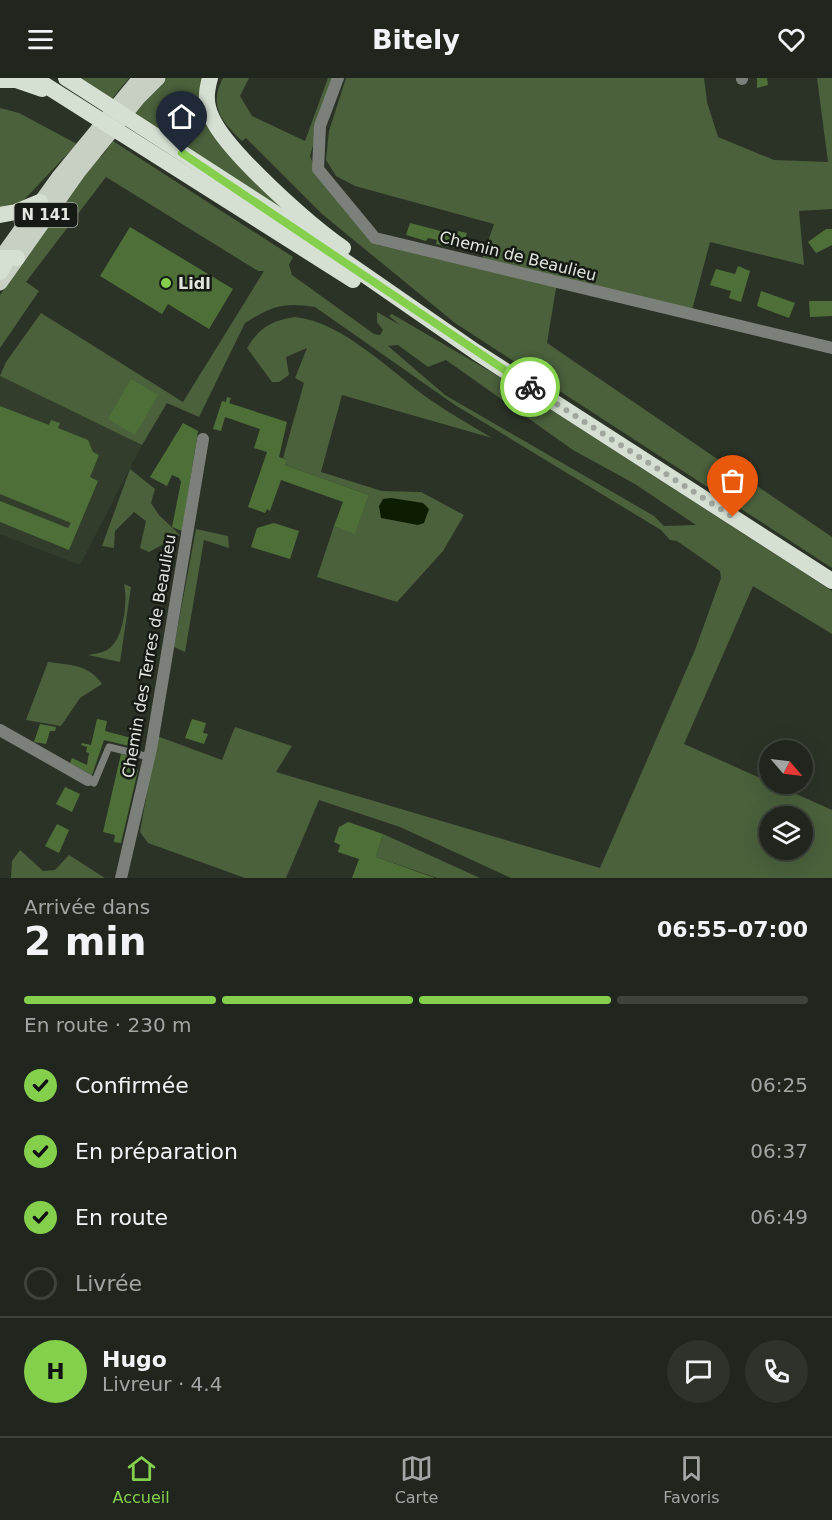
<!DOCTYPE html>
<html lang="fr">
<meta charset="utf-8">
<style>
:root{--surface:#20261d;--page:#2d322a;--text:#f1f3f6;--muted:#a2a5a4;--line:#3d433b;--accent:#84d04d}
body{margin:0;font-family:"DejaVu Sans",sans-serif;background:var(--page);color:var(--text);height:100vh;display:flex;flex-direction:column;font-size:22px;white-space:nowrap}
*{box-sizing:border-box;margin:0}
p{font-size:20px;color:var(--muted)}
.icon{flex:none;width:33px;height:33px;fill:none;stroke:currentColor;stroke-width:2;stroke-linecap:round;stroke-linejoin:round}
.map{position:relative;height:800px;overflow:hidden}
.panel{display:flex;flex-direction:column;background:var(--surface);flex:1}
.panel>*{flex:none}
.needle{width:39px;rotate:118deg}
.fabs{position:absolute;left:759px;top:662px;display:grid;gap:12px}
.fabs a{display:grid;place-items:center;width:54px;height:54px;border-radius:50%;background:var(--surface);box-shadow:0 6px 24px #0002,0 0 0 2px var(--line);font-size:30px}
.pin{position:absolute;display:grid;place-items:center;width:51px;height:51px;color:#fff;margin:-62px -26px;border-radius:50% 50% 50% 0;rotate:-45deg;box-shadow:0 0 6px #0007}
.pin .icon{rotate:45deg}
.courier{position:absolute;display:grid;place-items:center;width:60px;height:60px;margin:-30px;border:4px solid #84d04d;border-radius:50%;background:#fff;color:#222;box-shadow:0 2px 8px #0007}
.headline em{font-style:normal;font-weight:600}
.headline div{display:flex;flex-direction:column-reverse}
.headline{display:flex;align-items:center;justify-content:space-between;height:102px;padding:0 24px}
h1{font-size:39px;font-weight:600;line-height:45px}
.bar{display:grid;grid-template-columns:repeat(4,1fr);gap:9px 6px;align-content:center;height:72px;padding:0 24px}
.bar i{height:8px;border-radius:4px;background:var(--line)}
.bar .on{background:var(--accent)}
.bar p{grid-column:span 4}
.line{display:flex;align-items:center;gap:15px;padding:0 24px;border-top:2px solid var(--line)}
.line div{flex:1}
.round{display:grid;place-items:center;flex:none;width:63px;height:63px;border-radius:32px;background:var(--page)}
ol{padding:0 24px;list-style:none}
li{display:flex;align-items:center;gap:18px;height:66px}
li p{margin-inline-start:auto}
li .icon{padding:6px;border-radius:50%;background:var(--accent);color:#111;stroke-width:4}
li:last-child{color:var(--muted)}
li i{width:33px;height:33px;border:3px solid var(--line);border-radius:50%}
header{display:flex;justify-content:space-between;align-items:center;height:78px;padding:0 24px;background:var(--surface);font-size:27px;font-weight:600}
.dock{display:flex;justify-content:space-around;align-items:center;height:84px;border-top:2px solid var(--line);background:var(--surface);font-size:16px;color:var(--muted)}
.dock a{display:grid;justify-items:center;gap:3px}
.dock .on{color:var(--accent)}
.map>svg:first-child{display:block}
</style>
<header><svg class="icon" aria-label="menu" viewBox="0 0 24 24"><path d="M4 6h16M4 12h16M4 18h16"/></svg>Bitely<svg class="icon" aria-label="heart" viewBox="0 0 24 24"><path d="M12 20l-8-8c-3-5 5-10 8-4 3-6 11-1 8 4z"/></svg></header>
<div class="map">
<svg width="832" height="800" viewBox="0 0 832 800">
<rect width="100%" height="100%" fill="#2b3327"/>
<!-- built -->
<path fill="#323d2b" d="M0 298 142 367 80 487 0 456Z"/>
<!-- green -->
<g fill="#4a613c" fill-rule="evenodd">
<path d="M76 0H129L111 22Z"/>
<path d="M167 0H207L203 27 323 159 133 37 159 3Z"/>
<path d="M223 0H249L240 18 252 38 305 63 328 0H333L310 78 316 93 378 167 482 181 494 146 355 108 336 98 326 82 329 53 346 0H704L707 24 718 59 774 82 828 84 817 0H832V131L799 133 804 187 710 164 691 236 557 204 547 265 832 459V490L455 245 322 136 246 60 242 63C222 44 208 28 223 0Z"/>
<path d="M0 30 19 35 77 66 22 124 0 130Z"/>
<path d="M113 63 293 179 289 187 292 197 374 256 380 257 383 252 377 244V234L400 247 389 238 392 236 505 302 832 513V556L753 508 684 666 832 732V800H511L400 749 319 722 286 800H245L148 765 140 754 157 658 222 682 235 649 292 668 276 694 600 790 695 572 721 500 720 493 677 463 670 462 661 452 455 327 315 229C283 224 272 228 245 245L199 339 167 325 142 367 0 298 6 284 41 235 183 324 264 193H258L106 99 26 204 39 213 0 270V217L97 78 101 79ZM398 267 428 289 446 282 573 372 635 406 696 447 664 448 654 438 445 317 388 268ZM770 738H802V771H770Z"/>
<path d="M295 239C343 244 390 293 429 321 449 335 471 347 492 360L342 317 321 394 382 413 421 414 464 437 443 473 397 524 317 499 334 448 355 455 369 417 285 387 287 382 283 380 304 305 295 300 307 270 286 279 289 297 279 304H272L247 270C260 249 271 243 295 239Z"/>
<path d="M130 391 155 411 151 425 159 437 180 457 149 474 140 470 146 443 134 434 115 453 114 470 102 468Z"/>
<path d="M196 451 228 458 229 470 204 462 185 574 174 569Z"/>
<path d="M124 506 131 509 120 584 88 577C94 576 101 575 107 572 124 563 128 522 124 506Z"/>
<path d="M48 584C70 587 88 586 102 606L80 620 61 648 26 642Z"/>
<path d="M383 756 480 800H437L376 779Z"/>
<path d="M20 772 43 793 55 792 69 777 105 800H11L12 783Z"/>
</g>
<!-- water -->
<path fill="#0c1d02" d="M391 420 423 425 429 431 424 445 418 447 381 440 379 428 383 421Z"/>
<!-- building -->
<g fill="#4e7038">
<path d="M757 0H767L768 7 757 10Z"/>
<path d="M410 145 456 157 458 153 467 155 464 164 456 163 454 170 436 166 437 162 428 160 426 163 406 157Z"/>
<path d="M130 149 233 211 209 251 168 226 162 236 100 198Z"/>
<path d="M826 151H832V167L816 175 808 164Z"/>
<path d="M738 188 750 193 741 224 729 220 731 213 710 207 716 191 735 196Z"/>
<path d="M761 213 795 225 789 240 757 228Z"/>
<path d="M809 223H832V238L810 239Z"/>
<path d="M131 301 158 317 135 357 108 341Z"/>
<path d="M227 319 231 320 229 325 287 344 279 379 287 382 285 387 369 417 355 456 334 448 343 424 281 402 270 433 267 431 265 435 248 429 267 374 254 370 260 351 225 339 221 353 213 351 222 323 226 324Z"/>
<path d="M0 328 49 347 51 342 60 345 58 350 88 362 93 374 99 377 90 399 98 403 69 472 0 444V423L68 450 71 445 0 416Z"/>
<path d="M183 345 198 353 182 453 172 449 181 404 179 400 172 397 167 408 150 399Z"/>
<path d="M274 445 299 453 290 481 251 469 257 450Z"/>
<path d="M97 641 107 643 105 653 135 661 133 669 104 662 92 697 70 685 72 680 87 687 89 675 86 674 87 669 81 667 82 665 91 667Z"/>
<path d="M192 641 206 645 203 655 208 656 204 666 185 660Z"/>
<path d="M40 646 56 649 55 653H50L46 666 34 664Z"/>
<path d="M121 676 132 679 129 690 138 692 121 765 114 764 115 757 103 754Z"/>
<path d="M65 709 80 716 72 734 56 726Z"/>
<path d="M348 744 383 756 376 779 435 800H352L359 781 338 774 340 767 334 764 339 749Z"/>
<path d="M57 746 69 752 59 775 45 768Z"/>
</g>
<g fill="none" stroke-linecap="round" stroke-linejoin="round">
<!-- service -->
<path stroke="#7c807a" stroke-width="7" d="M88 702 94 705 109 669 149 679"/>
<!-- minor -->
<g stroke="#7c807a" stroke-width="12">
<path d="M338 0 320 48 318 91 375 160 832 270"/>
<path d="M742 0V1"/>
<path d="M0 652 88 702"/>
<path d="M121 800 151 671 203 361"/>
</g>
<!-- primary -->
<g stroke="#c7d0c3" stroke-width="15">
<path d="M0 181 58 100 140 0"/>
<path d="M0 205 79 93 138 20 158 0"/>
</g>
<!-- trunk -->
<g stroke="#d6e0d2" stroke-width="16">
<path d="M34 0 353 202"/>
<path d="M66 0 278 137 476 274 832 503"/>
<path d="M210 0C206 14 205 26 212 40 227 74 311 148 343 170"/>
<path d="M0 2H16L42 11"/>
<path d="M0 137 16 134 40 124"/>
<path d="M0 194 4 188 1 180H17"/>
</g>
</g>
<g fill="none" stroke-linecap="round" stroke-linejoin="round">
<!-- done -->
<path stroke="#a1a79e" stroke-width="6" stroke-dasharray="0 10.8" d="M530 309 733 439"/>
<!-- route -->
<path stroke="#84d04d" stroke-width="8" d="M182 75 530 309"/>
</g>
<!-- markers -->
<circle fill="#84d04d" stroke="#161a14" stroke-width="2" cx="166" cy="205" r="6"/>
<g text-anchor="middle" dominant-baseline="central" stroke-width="5" stroke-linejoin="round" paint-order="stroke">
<!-- shield labels -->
<rect fill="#161a14" stroke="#a4a9a1" stroke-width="1.5" x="14.5" y="125" width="63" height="24" rx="4.5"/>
<g font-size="15" font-weight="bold" fill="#e1e6de">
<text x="46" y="137">N 141</text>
</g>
<!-- street labels -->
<g font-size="16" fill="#e1e6de" stroke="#161a14">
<text transform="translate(518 178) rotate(14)">Chemin de Beaulieu</text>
<text transform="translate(149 578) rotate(-80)">Chemin des Terres de Beaulieu</text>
</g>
<!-- poi labels -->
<g font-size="16" font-weight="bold" fill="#e1e6de" stroke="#161a14" text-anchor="start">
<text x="178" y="205">Lidl</text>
</g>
</g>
</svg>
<div class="fabs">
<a><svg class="needle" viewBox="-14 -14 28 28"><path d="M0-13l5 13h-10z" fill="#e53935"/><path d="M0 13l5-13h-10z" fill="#a2a5a4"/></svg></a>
<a><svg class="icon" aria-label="layers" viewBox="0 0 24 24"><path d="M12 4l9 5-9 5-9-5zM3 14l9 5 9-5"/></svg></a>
</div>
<div class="pin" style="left:733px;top:439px;background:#ea580c"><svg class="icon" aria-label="bag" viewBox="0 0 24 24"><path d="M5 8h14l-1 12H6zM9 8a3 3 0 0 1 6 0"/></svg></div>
<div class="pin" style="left:182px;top:75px;background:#1f2937"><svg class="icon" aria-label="home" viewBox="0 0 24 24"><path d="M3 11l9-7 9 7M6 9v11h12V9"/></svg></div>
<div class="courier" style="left:530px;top:309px"><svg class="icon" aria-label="bike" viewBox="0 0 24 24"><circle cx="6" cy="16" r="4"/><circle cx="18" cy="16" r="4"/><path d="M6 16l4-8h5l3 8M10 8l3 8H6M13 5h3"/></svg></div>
</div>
<section class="panel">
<div class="headline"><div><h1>2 min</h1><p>Arrivée dans</p></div><em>06:55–07:00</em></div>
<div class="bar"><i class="on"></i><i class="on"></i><i class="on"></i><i></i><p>En route · 230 m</p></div>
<ol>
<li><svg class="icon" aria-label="check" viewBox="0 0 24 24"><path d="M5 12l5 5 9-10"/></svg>Confirmée<p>06:25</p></li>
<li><svg class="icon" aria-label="check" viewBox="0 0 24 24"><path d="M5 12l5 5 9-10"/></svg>En préparation<p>06:37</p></li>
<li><svg class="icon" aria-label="check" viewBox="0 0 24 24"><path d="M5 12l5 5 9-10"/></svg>En route<p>06:49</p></li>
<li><i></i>Livrée</li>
</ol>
<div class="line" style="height:108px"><b class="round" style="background:var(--accent);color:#111">H</b><div><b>Hugo</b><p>Livreur · 4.4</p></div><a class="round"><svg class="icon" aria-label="chat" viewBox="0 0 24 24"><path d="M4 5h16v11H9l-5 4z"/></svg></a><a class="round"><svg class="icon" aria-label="phone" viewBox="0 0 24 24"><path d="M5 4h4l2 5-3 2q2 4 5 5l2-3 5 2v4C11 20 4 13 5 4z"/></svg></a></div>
</section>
<nav class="dock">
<a class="on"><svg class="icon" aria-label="home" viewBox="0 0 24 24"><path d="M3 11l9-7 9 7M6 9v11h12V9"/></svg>Accueil</a>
<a><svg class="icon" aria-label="map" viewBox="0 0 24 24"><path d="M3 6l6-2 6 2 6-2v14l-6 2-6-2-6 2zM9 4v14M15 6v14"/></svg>Carte</a>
<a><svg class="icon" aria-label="saved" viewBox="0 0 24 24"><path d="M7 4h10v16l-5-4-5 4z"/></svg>Favoris</a>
</nav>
